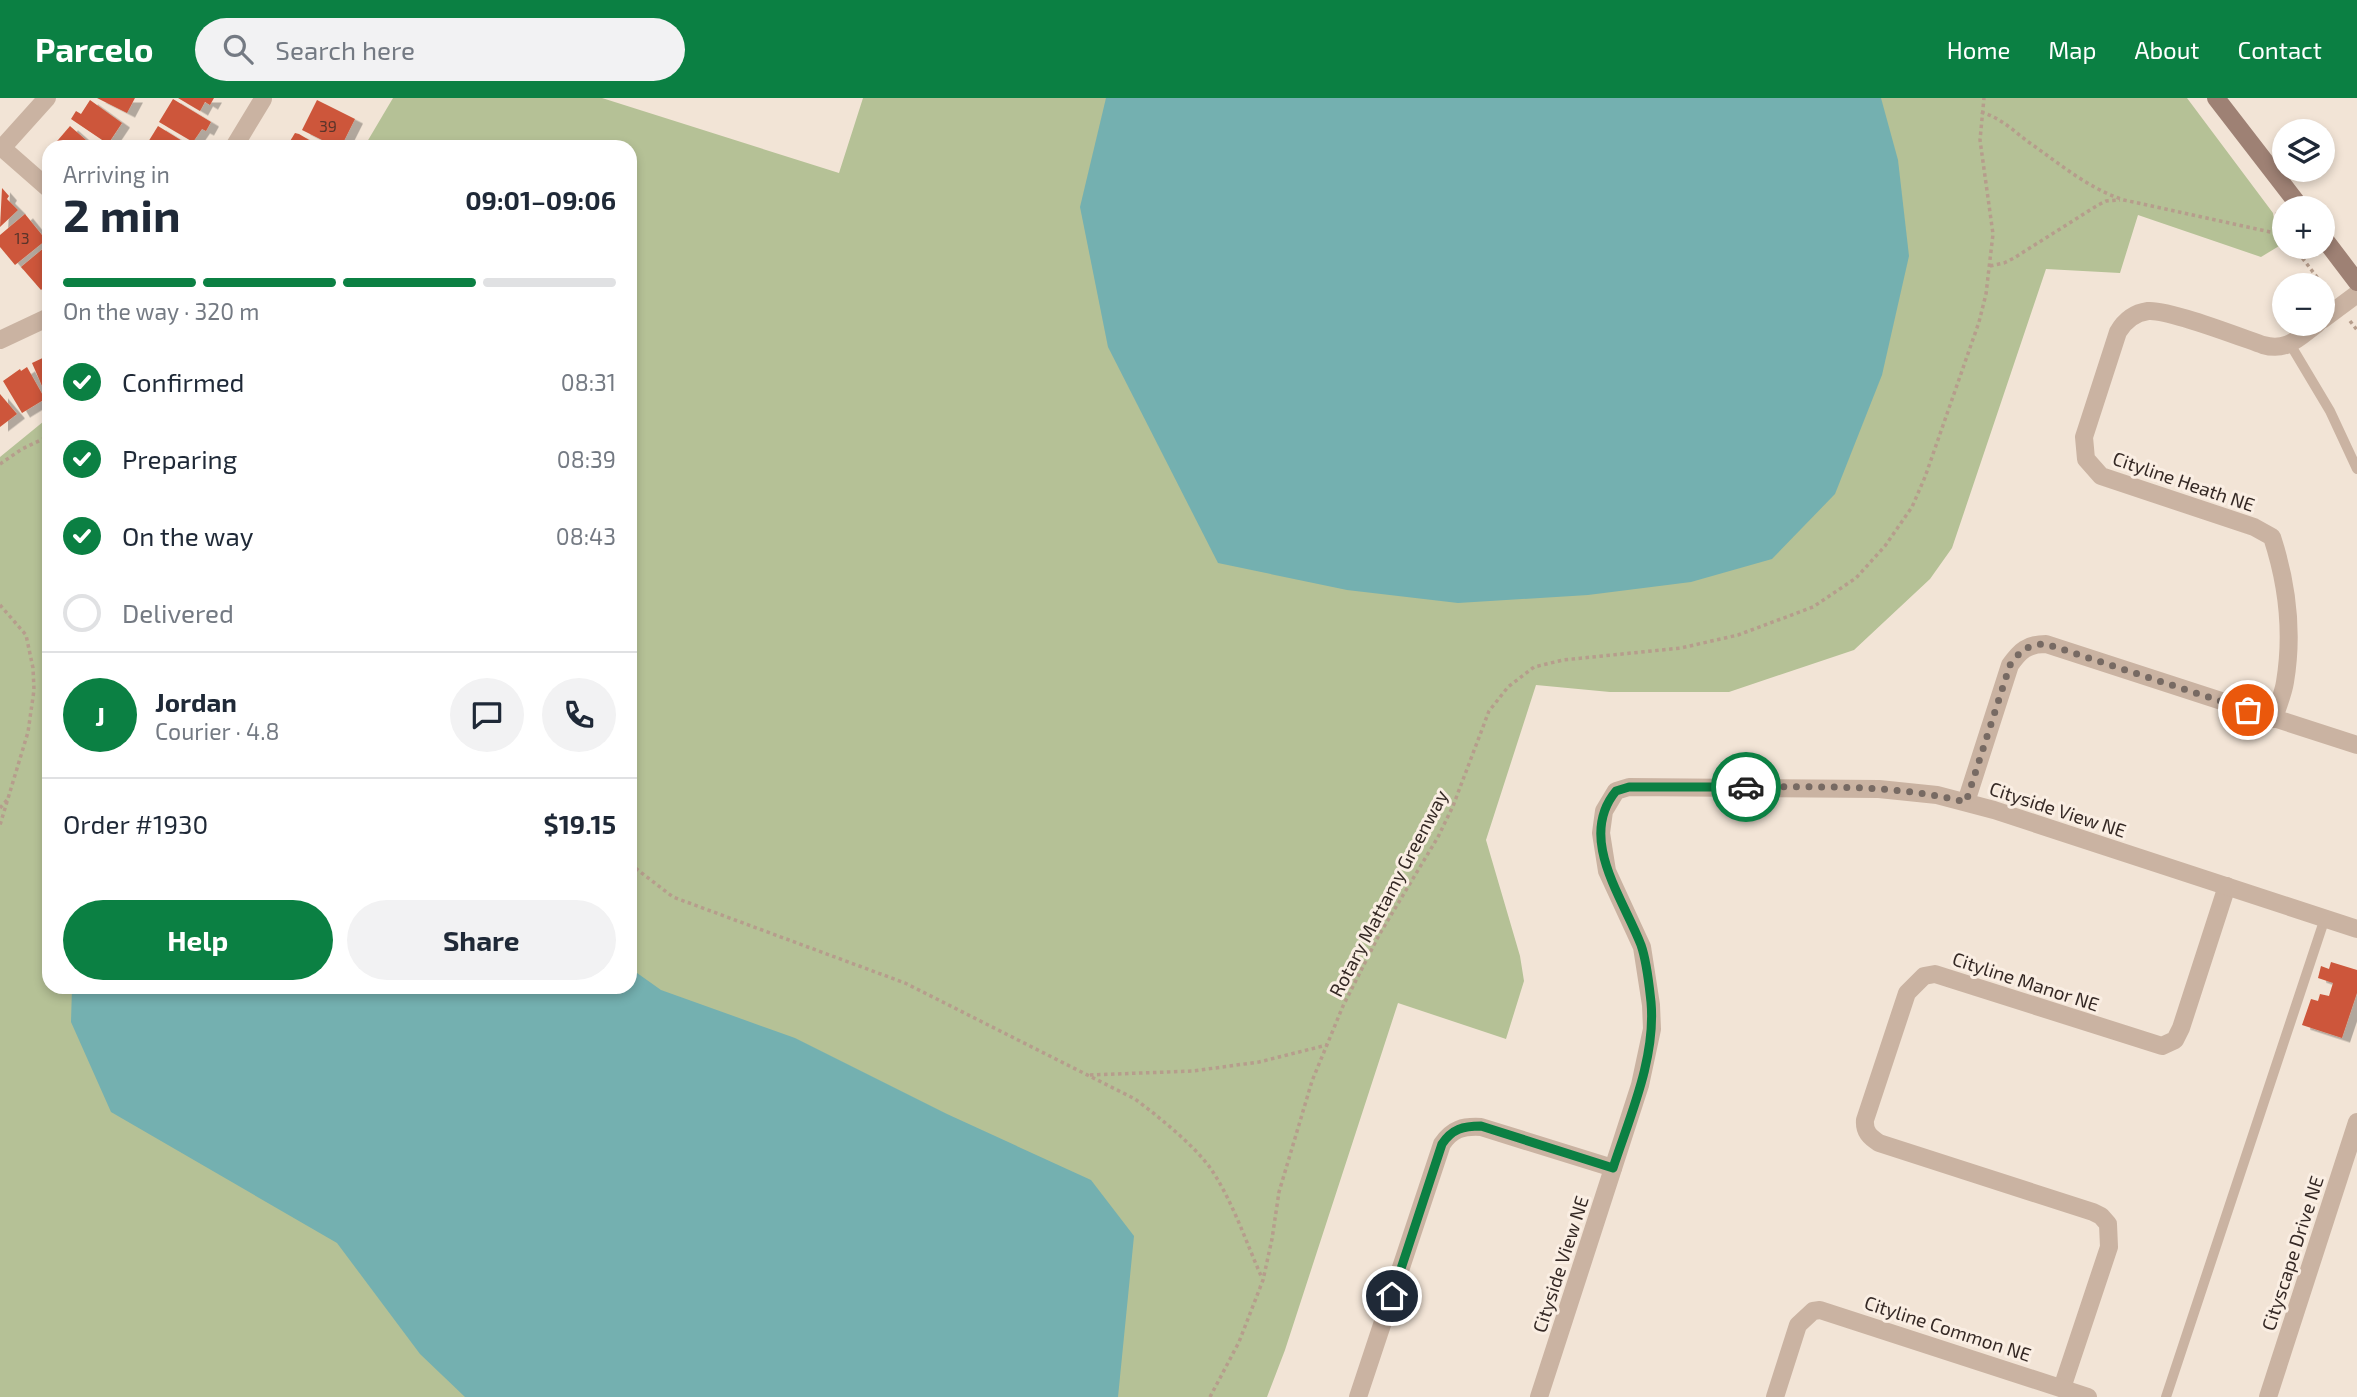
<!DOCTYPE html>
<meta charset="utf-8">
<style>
:root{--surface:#fff;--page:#f2f2f3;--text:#1f2937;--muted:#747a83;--line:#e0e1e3;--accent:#0b8043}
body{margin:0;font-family:"Exo 2",sans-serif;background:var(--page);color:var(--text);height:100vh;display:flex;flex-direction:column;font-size:26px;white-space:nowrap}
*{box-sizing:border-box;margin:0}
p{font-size:23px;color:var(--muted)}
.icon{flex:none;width:38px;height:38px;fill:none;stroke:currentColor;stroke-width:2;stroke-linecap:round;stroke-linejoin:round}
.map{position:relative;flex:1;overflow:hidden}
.sheet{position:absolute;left:42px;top:42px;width:595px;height:854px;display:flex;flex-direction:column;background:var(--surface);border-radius:21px;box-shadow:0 4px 10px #0003}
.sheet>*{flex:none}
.controls{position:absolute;left:2272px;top:21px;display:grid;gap:14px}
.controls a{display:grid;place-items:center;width:63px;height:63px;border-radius:50%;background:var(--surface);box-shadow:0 4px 10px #0003;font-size:35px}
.pin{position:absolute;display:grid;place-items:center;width:60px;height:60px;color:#fff;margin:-30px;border:4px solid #fff;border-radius:50%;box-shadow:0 2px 7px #0007}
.courier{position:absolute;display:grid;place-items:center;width:70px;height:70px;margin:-35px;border:5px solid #0b8043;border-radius:50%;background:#fff;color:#222;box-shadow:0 2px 9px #0007}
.head em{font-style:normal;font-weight:700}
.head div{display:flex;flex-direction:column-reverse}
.head{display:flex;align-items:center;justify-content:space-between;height:119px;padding:0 21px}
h1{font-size:46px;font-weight:700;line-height:52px}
.bar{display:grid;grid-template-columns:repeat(4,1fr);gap:10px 7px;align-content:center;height:84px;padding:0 21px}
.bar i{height:9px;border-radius:5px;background:var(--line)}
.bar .current{background:var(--accent)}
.bar p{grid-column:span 4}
.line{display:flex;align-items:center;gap:18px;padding:0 21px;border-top:2px solid var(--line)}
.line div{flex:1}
.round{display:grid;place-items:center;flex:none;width:74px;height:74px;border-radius:37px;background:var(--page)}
ol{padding:0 21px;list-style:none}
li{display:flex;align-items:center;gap:21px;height:77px}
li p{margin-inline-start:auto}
li .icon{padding:7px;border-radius:50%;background:var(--accent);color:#fff;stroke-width:4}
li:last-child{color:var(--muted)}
li i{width:38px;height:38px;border:4px solid var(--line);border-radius:50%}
.primary-button{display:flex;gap:14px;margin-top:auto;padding:14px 21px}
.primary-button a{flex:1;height:80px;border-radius:42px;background:var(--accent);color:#fff;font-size:28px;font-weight:700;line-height:80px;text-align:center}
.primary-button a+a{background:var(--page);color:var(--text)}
header{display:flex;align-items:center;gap:42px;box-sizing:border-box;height:98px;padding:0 35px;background:var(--accent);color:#fff}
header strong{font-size:33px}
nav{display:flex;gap:38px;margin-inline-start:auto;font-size:24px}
.search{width:490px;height:63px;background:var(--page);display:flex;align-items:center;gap:18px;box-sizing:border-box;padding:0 24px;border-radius:38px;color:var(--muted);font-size:26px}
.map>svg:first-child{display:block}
</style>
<header>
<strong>Parcelo</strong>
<div class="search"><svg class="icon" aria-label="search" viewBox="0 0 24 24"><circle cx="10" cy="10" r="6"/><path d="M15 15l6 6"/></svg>Search here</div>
<nav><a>Home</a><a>Map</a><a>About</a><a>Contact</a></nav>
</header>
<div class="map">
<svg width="2357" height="1299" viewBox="0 0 2357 1299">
<defs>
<filter id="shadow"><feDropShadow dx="8" dy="4.5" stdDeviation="0" flood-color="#0004"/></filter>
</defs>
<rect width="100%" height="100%" fill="#f2e4d6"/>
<!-- green -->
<path fill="#b5c196" d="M393 0H602L839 75 863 0H2187L2273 115 2275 129 2284 145 2261 159 2138 117 2120 175 2046 171 1952 450 1930 481 1854 552 1729 594H1610L1536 587 1486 742 1520 858 1524 883 1506 941 1398 905 1285 1252 1267 1299H0V359L49 319V889H630V49H364Z"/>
<!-- water -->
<g fill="#74b0b0">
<path d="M1106 0H1881L1898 62 1909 158 1882 277 1835 396 1772 461 1691 484 1588 497 1458 505 1347 492 1218 465 1108 249 1080 109Z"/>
<path d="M630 870 661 892 795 940 947 1016 1091 1082 1134 1138 1118 1299H465L420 1256 337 1145 111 1014 71 924 72 889H630Z"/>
</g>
<!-- building -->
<g fill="#cd573a" filter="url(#shadow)">
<path d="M97 0H135L127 15Z"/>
<path d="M178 0H214L210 7 205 4 200 13Z"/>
<path d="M173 1 211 24 206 33 202 31 193 44 159 24Z"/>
<path d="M90 2 122 25 108 46 71 21 76 13 81 16Z"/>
<path d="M317 2 355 21 341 49H336L302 32Z"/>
<path d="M70 28 94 49H52Z"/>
<path d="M158 28 192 49H145Z"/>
<path d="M295 35 299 36 321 49H289L287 48Z"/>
<path d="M2 90 9 98 7 101 18 112 0 129Z"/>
<path d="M25 116 46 142 15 167 0 149V137Z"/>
<path d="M45 149 49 151V185L41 192 21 169Z"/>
<path d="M49 257V304L32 265Z"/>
<path d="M27 269 45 301 22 315 3 283 20 271 21 273Z"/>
<path d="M0 296 17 316 0 329Z"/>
<path d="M2331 864 2357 872V895L2342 940 2302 927 2311 901 2318 903 2320 896 2329 898 2333 885 2318 880 2321 868 2329 871Z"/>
</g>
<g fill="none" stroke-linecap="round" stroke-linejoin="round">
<!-- path -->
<g stroke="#b69d8c" stroke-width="3.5" stroke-dasharray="3.5 3.5" stroke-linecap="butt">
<path d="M1981 14C1999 19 2013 32 2027 43 2059 65 2087 90 2124 102L2284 137"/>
<path d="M2277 114 2284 131"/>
<path d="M2294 149 2329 195"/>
<path d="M1990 168 2004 165 2014 160 2098 107 2106 103 2120 102"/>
<path d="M2350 223 2357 232"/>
<path d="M0 366 22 351 49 338"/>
<path d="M0 507 26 537 33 570 34 592 28 634 0 727"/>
<path d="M0 710 7 702"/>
<path d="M630 766 673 799 905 885 1135 1001C1159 1019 1194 1047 1211 1071 1233 1104 1246 1144 1262 1180"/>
<path d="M1090 977 1193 973 1259 964 1327 947"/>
<path d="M1210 1299 1239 1244 1263 1182 1272 1141 1279 1094 1312 983 1343 908 1379 837 1438 739 1453 708 1489 613 1508 589 1534 569 1563 562 1681 550 1738 537 1813 509 1856 480 1885 448 1912 409 1925 379 1979 224 1986 196 1993 136 1980 42 1984 0"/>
</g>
<!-- lane -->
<g stroke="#cab3a2" stroke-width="10">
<path d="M2290 246 2330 313 2357 371"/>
<path d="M2166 1299 2325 820"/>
</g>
<!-- street -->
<g stroke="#cab3a2" stroke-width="18">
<path d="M0 48 49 91"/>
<path d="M234 49 263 1"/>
<path d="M2 50 47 0"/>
<path d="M2322 222 2357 196"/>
<path d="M0 242 49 219"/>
<path d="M2274 621C2277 609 2283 597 2285 584 2293 536 2287 485 2272 439L2254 429 2101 378 2086 361 2084 339 2118 234C2125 222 2134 215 2148 213 2168 211 2240 239 2263 247 2287 254 2298 240 2317 226"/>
<path d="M1966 704 2010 567C2020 553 2027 546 2046 546L2357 647"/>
<path d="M2062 1290 2109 1149 2108 1126 2101 1118 2093 1114 1879 1045C1870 1039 1864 1034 1865 1022L1907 895 1924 878 1935 876 2162 948 2175 942 2181 930 2227 788"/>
<path d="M1358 1299 1442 1046C1452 1031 1463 1028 1481 1029L1613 1070"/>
<path d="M1539 1299 1640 987 1652 931 1651 907 1642 849 1607 773 1601 735 1604 713 1616 693 1629 689 1879 691 1937 697 1994 712 2357 831"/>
<path d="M1775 1299 1798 1227 1813 1213 1820 1212 2088 1299"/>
<path d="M2268 1299 2357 1024"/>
</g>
<!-- secondary -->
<g stroke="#9e8174" stroke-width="18">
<path d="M2216 0 2301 110"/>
<path d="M2322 138 2357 184"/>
</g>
</g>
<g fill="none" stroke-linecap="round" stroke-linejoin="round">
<!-- done -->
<path stroke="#776a63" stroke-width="7" stroke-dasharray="0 12.6" d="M1746 689C1820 689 1894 686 1966 704L2010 567C2020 553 2028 546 2046 546L2248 612"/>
<!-- route -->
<path stroke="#0b8043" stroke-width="9" d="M1392 1198 1442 1046C1452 1031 1463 1028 1481 1028L1613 1070C1630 1018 1656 960 1651 904 1649 886 1647 864 1641 847 1623 800 1577 740 1616 693L1629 689H1746"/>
</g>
<g text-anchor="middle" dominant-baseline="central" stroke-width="6" stroke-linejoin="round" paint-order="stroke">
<!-- number labels -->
<g font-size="16" fill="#5b342a">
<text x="328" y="27">39</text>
<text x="22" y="139">13</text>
</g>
<!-- street labels -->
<g font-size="19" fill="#352925" stroke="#faeee3">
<text transform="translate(2184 383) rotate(19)">Cityline Heath NE</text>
<text transform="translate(2058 711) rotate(18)">Cityside View NE</text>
<text transform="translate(1388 795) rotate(-62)">Rotary Mattamy Greenway</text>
<text transform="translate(2026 883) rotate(18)">Cityline Manor NE</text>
<text transform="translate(2292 1155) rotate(-72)">Cityscape Drive NE</text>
<text transform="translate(1560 1166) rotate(-72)">Cityside View NE</text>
<text transform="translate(1948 1230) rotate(18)">Cityline Common NE</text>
</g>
</g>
</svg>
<div class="controls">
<a><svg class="icon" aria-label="layers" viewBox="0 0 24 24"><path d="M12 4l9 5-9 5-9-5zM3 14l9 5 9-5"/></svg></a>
<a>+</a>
<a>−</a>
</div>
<div class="pin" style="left:2248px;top:612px;background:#ea580c"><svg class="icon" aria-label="bag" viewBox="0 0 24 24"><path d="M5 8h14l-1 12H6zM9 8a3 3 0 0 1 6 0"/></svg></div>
<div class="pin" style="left:1392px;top:1198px;background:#1f2937"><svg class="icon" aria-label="home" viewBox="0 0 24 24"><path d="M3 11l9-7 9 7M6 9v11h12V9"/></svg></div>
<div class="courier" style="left:1746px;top:689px"><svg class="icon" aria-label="car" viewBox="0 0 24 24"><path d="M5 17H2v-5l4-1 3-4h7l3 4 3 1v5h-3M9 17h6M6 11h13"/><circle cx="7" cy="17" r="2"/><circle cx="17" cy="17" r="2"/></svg></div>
<section class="sheet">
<div class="head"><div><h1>2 min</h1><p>Arriving in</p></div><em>09:01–09:06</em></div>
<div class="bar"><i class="current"></i><i class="current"></i><i class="current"></i><i></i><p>On the way · 320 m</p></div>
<ol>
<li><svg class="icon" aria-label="check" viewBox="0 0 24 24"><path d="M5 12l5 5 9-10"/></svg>Confirmed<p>08:31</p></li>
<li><svg class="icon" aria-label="check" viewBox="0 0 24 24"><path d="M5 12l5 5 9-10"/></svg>Preparing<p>08:39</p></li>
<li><svg class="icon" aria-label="check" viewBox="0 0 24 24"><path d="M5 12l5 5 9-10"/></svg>On the way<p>08:43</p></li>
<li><i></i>Delivered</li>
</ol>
<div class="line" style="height:126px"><b class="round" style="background:var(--accent);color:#fff">J</b><div><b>Jordan</b><p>Courier · 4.8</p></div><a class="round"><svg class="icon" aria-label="chat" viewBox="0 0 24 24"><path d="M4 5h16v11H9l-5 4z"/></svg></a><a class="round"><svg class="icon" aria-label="phone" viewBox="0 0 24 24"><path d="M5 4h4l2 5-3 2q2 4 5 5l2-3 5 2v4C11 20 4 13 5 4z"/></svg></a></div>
<div class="line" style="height:91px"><div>Order #1930</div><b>$19.15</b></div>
<div class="primary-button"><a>Help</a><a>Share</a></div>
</section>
</div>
